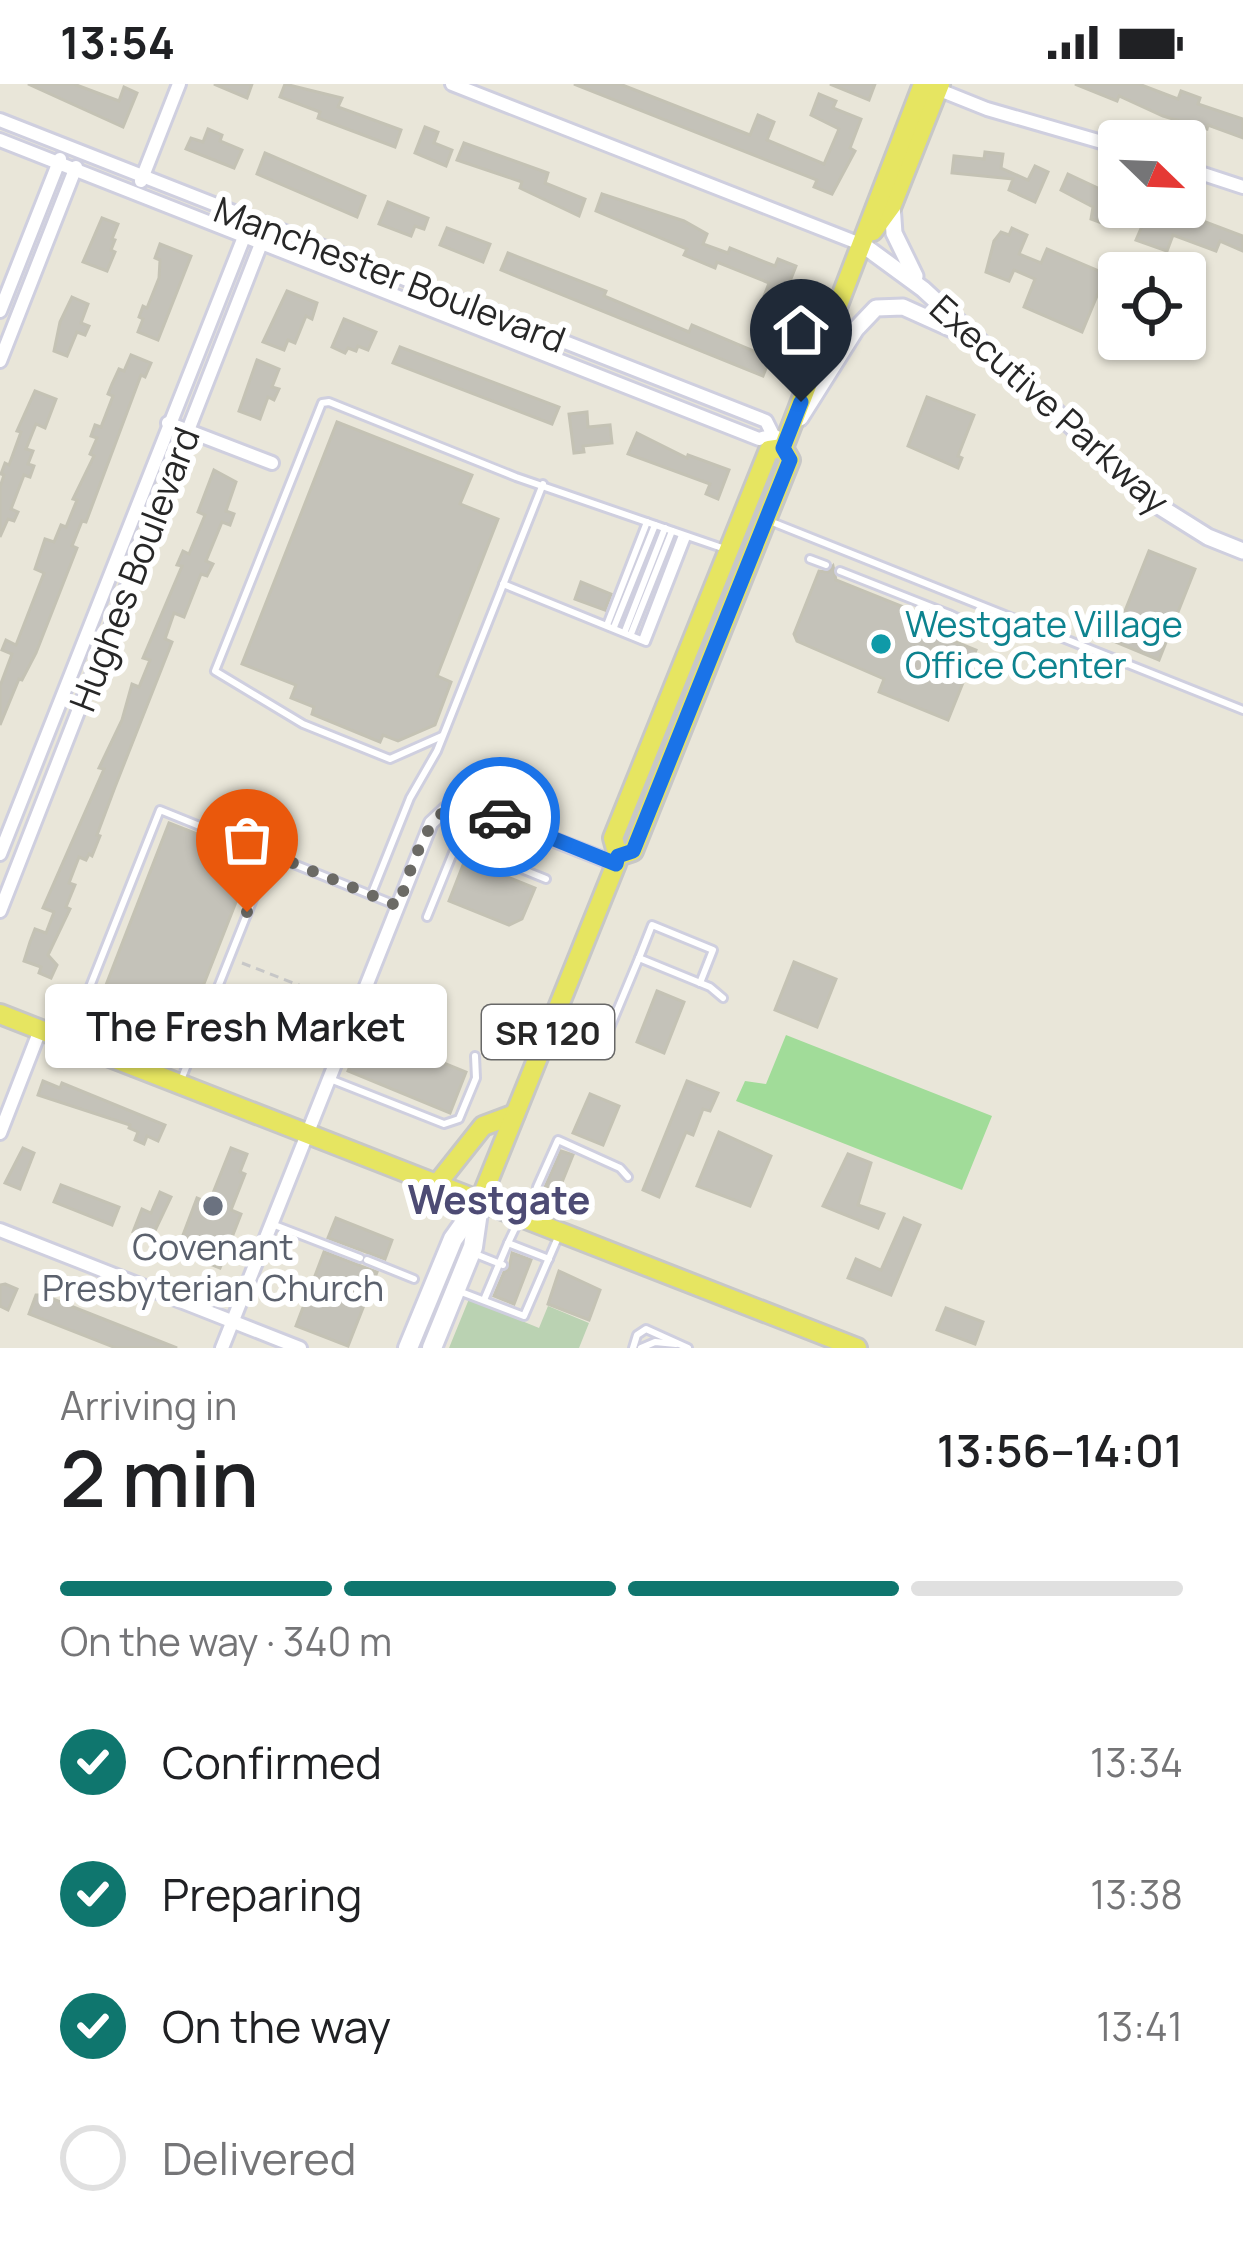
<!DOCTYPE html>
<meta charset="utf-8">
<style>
:root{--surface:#fff;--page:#f2f2f2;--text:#202124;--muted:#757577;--line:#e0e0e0;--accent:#0f766e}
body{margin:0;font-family:Manrope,sans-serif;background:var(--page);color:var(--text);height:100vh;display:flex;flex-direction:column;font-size:45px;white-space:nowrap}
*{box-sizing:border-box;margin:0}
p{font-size:39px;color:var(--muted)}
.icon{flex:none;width:66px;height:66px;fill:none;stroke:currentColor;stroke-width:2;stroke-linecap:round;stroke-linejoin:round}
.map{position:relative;height:1264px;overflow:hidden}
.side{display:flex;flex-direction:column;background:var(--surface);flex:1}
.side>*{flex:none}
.needle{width:78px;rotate:113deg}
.buttons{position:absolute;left:1098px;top:36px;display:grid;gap:24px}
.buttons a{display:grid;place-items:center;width:108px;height:108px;border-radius:12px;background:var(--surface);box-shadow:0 3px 9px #0004;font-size:60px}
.pin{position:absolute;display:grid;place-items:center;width:102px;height:102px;color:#fff;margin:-123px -51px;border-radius:50% 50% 50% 0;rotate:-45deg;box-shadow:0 0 12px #0007}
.pin .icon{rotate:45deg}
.courier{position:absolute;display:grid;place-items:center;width:120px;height:120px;margin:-60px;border:9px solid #1a73e8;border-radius:50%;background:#fff;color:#222;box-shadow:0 3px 15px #0007}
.bubble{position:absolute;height:84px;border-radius:12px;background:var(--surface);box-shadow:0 3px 9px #0004;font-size:39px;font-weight:600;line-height:84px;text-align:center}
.overview em{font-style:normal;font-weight:600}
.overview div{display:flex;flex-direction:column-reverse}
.overview{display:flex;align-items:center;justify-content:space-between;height:204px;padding:0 60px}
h1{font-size:78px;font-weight:600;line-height:90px}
.bar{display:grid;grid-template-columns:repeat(4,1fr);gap:18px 12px;align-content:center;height:144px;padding:0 60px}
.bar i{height:15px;border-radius:9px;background:var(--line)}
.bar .current{background:var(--accent)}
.bar p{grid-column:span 4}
ol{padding:0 60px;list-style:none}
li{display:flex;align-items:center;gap:36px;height:132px}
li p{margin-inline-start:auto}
li .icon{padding:12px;border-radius:50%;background:var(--accent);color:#fff;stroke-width:4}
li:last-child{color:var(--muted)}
li i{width:66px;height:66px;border:6px solid var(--line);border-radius:50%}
.status{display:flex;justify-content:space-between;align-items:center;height:84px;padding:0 60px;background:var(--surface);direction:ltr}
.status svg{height:33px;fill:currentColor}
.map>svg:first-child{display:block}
</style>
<div class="status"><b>13:54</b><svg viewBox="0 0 49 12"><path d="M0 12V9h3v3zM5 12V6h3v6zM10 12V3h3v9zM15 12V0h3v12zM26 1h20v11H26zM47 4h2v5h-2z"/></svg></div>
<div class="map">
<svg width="1243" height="1264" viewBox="0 0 1243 1264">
<rect width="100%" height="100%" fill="#e9e6d9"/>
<!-- green -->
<path fill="#a1dc99" d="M786 951 992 1032 962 1106 736 1017 745 997 766 1000Z"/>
<!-- cemetery -->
<path fill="#bad2b2" d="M469 1215 539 1244 548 1222 589 1239 579 1264H449Z"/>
<!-- building -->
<g fill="#c4c2b9" stroke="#c4c2b4" stroke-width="3">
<path d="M28 0H74L119 17 124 3 137 9 123 43Z"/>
<path d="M214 0H252L247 14Z"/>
<path d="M285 0 342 14 338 23 401 46 395 63 318 34 320 28 280 13Z"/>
<path d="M574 0H620L750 51 758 31 774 38 767 56 824 80 839 45 811 31 819 10 836 17 833 24 861 35 850 64 855 67 832 110 814 103 817 96Z"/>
<path d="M830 0H875L869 16Z"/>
<path d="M1075 0H1139L1178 15 1181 7 1200 14 1198 20 1243 35V54L1208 41 1207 45 1163 32 1119 12 1117 17Z"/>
<path d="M425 43 438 48 434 59 452 66 446 82 415 69Z"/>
<path d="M208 45 222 51 220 57 242 66 234 84 186 65 191 54 203 58Z"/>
<path d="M464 59 548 89 545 99 585 115 579 132 520 104 522 98 457 76Z"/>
<path d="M985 68 1003 70 1001 84 1028 96 1035 82 1048 88 1035 118 1009 106 1013 95 952 89 954 72 984 75Z"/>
<path d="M265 69 365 112 357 133 257 90Z"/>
<path d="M1068 90 1119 114V123H1135L1159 132 1166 123 1243 152V167L1220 157 1216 167 1173 151 1167 167 1136 156 1142 142 1106 130 1102 139 1091 135 1093 123 1061 106Z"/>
<path d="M602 110 684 137 707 150 703 160 728 169 730 164 775 182 778 175 796 182 785 210 790 212 784 229 761 220 769 199 717 178 715 184 684 171 687 165 596 127Z"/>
<path d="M388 118 428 134 424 145 415 142 411 152 379 140Z"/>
<path d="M102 134 118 140 112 155 115 156 111 166 115 168 107 187 83 178Z"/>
<path d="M447 144 490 160 483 178 440 161Z"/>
<path d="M1012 144 1027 151 1019 170 1041 179 1047 165 1106 190 1082 248 1024 223 1035 195 1014 186 1009 197 986 188 994 157 1001 148 1009 151Z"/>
<path d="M160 160 191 172 158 256 138 248 143 235 139 233 143 222 147 224 159 194 160 176 155 174Z"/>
<path d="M508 169 606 207 604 212 661 236 689 248 692 241 770 274 763 292 501 186Z"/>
<path d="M287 207 317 219 312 235 306 232 295 259 288 256 284 266 263 258Z"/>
<path d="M72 213 88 220 81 239 89 242 85 251 77 248 67 272 54 267 60 238Z"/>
<path d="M344 235 376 248 368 266 358 262 356 267 348 264 345 269 332 263Z"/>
<path d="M400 263 559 323 552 340 393 279Z"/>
<path d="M131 271 151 279 145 293 141 291 86 438 82 437 72 462 77 464 36 569 22 596 19 595 0 641V602L12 570 2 566 6 556 16 561 44 489 35 485 45 455 54 458 61 441 66 443 77 416 73 415 94 372 90 370 97 354 91 352 95 341 101 343 113 312 108 310 112 300 119 285 124 287Z"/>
<path d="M257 276 279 285 272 303 279 305 274 316 268 313 260 335 239 327Z"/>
<path d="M35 307 56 315 45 344 36 340 26 365 33 367 28 380 34 382 30 393 24 391 11 425 18 428 14 437 8 435 0 453V403L4 391 1 390 5 379 9 381 21 348 17 347Z"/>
<path d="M927 313 974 331 958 372 962 374 958 384 908 362Z"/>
<path d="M587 328 588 343 610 341 612 359 583 362 584 368 574 369 569 330Z"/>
<path d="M337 338 472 391 460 420 498 435 437 592 451 598 435 641 398 657 383 651 380 658 312 630 314 623 291 614 296 601 242 580Z"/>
<path d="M637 349 687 374 688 371 729 386 718 415 706 410 710 400 628 370Z"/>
<path d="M214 386 236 398 226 427 234 430 230 441 222 438 206 477 213 480 207 492 201 490 184 533 174 529 165 555 172 558 115 703 97 751 100 752 92 772 89 770 86 776 79 773 69 799 75 801 66 823 70 825 48 871 57 881 51 894 39 889 41 883 24 877 30 858 35 845 46 849 54 828 43 824 104 685 99 684 122 636 132 600 139 603 150 576 143 574 182 482 177 481 183 467 189 470 205 431 198 428Z"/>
<path d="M1149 467 1195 485 1159 576 1113 557Z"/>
<path d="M833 482 836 496 941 538 936 550 976 566 948 636 879 608 884 595 797 557 794 550 819 487 828 488Z"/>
<path d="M581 498 611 510 605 526 575 515Z"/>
<path d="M169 739 254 772 178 966 94 932Z"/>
<path d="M465 776 535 804 522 835 509 841 449 817Z"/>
<path d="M794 878 836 895 817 943 775 926Z"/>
<path d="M657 907 684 918 664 969 637 958Z"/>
<path d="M365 947 466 988 450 1029 348 987Z"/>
<path d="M43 997 60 1004 62 999 165 1041 158 1057 147 1052 144 1060 135 1056 138 1048 129 1044 130 1041 38 1011Z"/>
<path d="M687 997 718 1009 710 1027 703 1025 693 1051 686 1048 659 1113 643 1106Z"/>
<path d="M590 1010 619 1022 603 1061 573 1049Z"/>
<path d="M719 1048 771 1072 750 1122 697 1102Z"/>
<path d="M23 1064 34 1069 20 1105 5 1099Z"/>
<path d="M231 1064 247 1070 240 1088 245 1090 231 1126 241 1130 220 1184 177 1167 197 1114 209 1119Z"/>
<path d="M561 1067 573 1071 558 1108 545 1103Z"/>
<path d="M848 1070 871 1079 858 1121 884 1130 878 1144 823 1122Z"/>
<path d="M61 1101 119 1123 112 1141 54 1118Z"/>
<path d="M160 1108 171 1113 151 1155 133 1148 142 1125 151 1129Z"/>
<path d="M336 1134 392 1156 385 1175 328 1154Z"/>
<path d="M904 1134 920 1141 891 1211 848 1194 856 1175 881 1186Z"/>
<path d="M324 1168 377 1188 348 1262 296 1242Z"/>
<path d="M512 1169 531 1176 514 1220 494 1212 504 1188 509 1185Z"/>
<path d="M559 1187 600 1206 589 1236 548 1220Z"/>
<path d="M5 1200 17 1205 8 1226 0 1222V1201Z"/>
<path d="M36 1211H43L177 1264H116L29 1230Z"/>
<path d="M946 1224 983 1238 975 1260 937 1246Z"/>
</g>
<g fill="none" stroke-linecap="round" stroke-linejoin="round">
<defs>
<g id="service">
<path d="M767 436 1243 626"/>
<path d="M810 475 826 481"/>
<path d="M840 487 949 530 1000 555"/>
<path d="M503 500 646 558 687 453"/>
<path d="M607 541 647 438"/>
<path d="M614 543 655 441"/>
<path d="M625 547 665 444"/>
<path d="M631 550 672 447"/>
<path d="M642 556 682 451"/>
<path d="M442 652 390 675 303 640 215 587 322 319 329 318 516 393 728 466"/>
<path d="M372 809 410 714 437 667 543 400"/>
<path d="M427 833 457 759 546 795"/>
<path d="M639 874 652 841 713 866 700 899"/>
<path d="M561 925 609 946 639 874 710 903 723 914"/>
<path d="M70 953 160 726 398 822"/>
<path d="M330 995 444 1040 459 1035 476 994 475 972"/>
<path d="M181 996 271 770"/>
<path d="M537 1103 558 1056 620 1084 628 1093"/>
<path d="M272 1140 360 1174"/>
<path d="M508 1159 519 1136"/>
<path d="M473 1169 503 1181"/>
<path d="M367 1176 414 1195"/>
<path d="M456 1206 524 1232 559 1151"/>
<path d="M484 1216 508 1159 549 1175"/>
<path d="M633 1264 637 1251 646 1245 688 1264"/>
<path d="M641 1264 655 1258 676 1260"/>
</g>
<g id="minor">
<path d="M452 0 863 161"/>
<path d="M932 3 987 25 1119 63"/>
<path d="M0 36 766 337 773 351 785 357"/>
<path d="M0 56 759 355 773 351"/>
<path d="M1185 84 1243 103"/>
<path d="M141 97 179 0"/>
<path d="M0 227 60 75"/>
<path d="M0 277 76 83"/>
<path d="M168 339 272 379"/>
<path d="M0 770 246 148"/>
<path d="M0 827 264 152"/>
<path d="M0 1049 40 946"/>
<path d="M0 1146 300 1264"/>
<path d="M222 1264 431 739 446 725 465 721 616 780"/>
</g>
<g id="tertiary">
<path d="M892 121 894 149 915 192"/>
<path d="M863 161 923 205 1157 421 1208 453 1243 467"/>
<path d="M800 334 856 245 876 224 903 223 963 250"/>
</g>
<g id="secondary">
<path d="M408 1264 453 1155 480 1117"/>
<path d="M432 1264 473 1163 479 1121"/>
</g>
<g id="primary">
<path d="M873 147 892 121 940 0"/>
<path d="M618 772 633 767 790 376 783 364"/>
<path d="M0 930 857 1264"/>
<path d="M437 1100 483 1042 515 1030"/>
<path d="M480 1117 616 780 618 772 613 754 769 366 783 364 923 0"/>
</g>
</defs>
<!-- service casing -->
<use href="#service" stroke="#cfcfdf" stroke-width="12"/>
<!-- minor casing -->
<use href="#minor" stroke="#cfcfdf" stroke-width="18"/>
<!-- tertiary casing -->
<use href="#tertiary" stroke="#cfcfdf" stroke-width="21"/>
<!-- secondary casing -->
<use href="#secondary" stroke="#cfcfdf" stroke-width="24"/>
<!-- primary casing -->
<use href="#primary" stroke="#c7c7c7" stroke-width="24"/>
<!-- path -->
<path stroke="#c7c7c7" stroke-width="3" stroke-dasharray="9 6" stroke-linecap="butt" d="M242 879 345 919"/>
<!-- service -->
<use href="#service" stroke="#fff" stroke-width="6"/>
<!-- minor -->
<use href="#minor" stroke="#fff" stroke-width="12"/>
<!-- tertiary -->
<use href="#tertiary" stroke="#fff" stroke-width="15"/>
<!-- secondary -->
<use href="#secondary" stroke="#fff" stroke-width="18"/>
<!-- primary -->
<use href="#primary" stroke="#e6e561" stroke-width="18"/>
</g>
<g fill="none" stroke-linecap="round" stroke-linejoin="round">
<!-- done -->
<path stroke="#6b6a65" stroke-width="12" stroke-dasharray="0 21.6" d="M247 828 271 770 398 822C409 794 426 720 463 721 475 721 488 728 500 733"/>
<!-- route -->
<path stroke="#1a73e8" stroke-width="15" d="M500 733 616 780 618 772 633 767 790 376 783 364 801 318"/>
</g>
<!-- markers -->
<circle fill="#0f9aa8" stroke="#fff" stroke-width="4.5" cx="881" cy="560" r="12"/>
<circle fill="#6b7280" stroke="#fff" stroke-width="4.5" cx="213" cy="1122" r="12"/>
<g text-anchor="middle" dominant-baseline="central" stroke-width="12" stroke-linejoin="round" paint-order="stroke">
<!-- shield labels -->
<rect fill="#fff" stroke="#686868" stroke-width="3" x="482" y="921" width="132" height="54" rx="9"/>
<g font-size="33" font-weight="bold" fill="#272727">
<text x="548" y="948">SR 120</text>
</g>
<!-- street labels -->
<g font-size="36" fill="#272727" stroke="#fff">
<text transform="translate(390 190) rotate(21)">Manchester Boulevard</text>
<text transform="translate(1050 320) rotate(42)">Executive Parkway</text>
<text transform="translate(134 485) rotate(-69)">Hughes Boulevard</text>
</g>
<!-- culture labels -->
<g font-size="36" fill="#0d838f" stroke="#fff" text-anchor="start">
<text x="905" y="539">Westgate Village<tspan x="905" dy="41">Office Center</tspan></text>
</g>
<!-- worship labels -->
<g font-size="36" fill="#5b616d" stroke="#fff">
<text x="213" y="1162">Covenant<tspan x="213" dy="41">Presbyterian Church</tspan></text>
</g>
<!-- neighbourhood labels -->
<g font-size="39" font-weight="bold" fill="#4d4b74" stroke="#fff">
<text x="499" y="1115">Westgate</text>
</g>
</g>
</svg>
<div class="buttons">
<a><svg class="needle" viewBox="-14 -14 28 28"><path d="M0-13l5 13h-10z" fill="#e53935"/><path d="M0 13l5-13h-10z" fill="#757577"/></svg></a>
<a><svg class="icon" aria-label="locate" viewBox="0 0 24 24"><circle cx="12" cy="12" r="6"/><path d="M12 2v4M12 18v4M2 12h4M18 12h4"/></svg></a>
</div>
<div class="pin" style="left:247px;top:828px;background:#ea580c"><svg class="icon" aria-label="bag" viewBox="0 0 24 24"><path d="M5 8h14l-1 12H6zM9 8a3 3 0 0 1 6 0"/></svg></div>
<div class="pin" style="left:801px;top:318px;background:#1f2937"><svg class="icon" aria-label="home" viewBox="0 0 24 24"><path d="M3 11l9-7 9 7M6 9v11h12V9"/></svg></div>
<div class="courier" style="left:500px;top:733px"><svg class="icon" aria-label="car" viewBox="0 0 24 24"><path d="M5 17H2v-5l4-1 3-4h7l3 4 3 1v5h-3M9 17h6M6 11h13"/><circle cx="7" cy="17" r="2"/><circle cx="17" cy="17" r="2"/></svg></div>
<div class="bubble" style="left:45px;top:900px;width:402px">The Fresh Market</div>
</div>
<section class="side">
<div class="overview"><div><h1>2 min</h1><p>Arriving in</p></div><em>13:56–14:01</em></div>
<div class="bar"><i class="current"></i><i class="current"></i><i class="current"></i><i></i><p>On the way · 340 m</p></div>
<ol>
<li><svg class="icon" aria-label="check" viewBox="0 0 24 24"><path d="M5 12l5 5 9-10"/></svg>Confirmed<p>13:34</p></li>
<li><svg class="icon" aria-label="check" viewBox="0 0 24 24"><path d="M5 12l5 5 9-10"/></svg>Preparing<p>13:38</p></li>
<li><svg class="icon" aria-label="check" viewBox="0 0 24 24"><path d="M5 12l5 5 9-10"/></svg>On the way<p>13:41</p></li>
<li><i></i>Delivered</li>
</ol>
</section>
